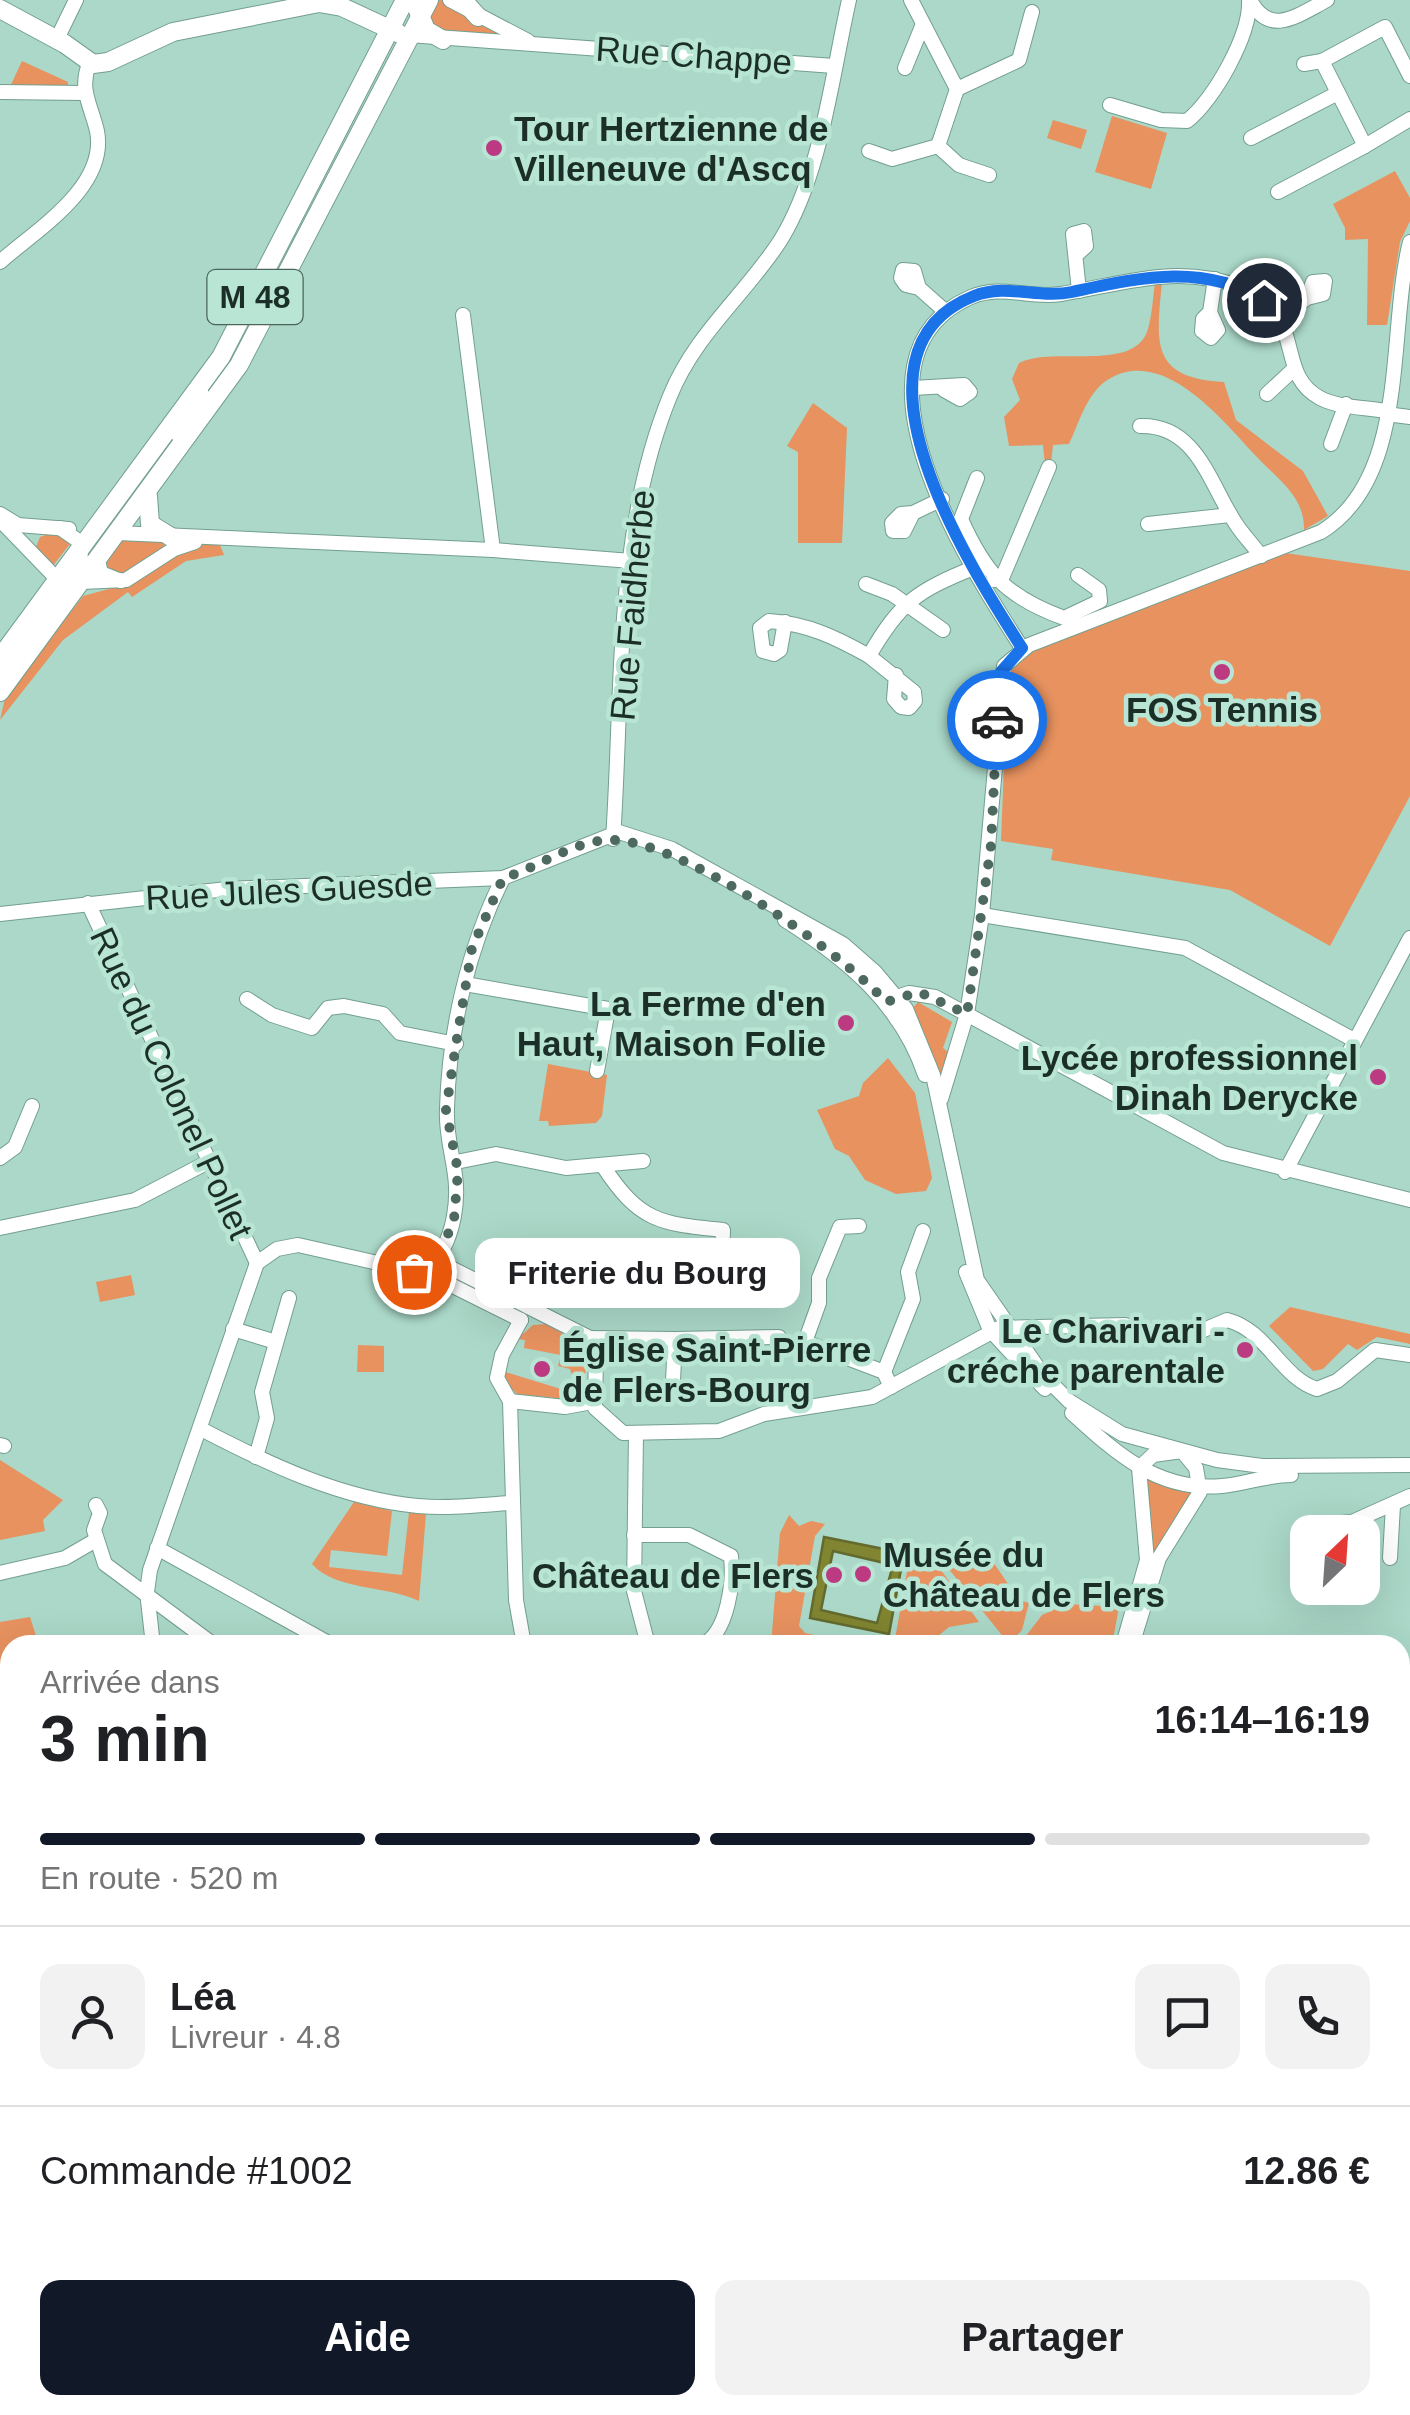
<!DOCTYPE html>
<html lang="fr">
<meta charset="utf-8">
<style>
:root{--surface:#fff;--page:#f2f2f2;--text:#202124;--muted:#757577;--line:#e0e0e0;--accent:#111827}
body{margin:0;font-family:Arial,sans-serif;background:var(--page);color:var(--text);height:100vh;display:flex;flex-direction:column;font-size:38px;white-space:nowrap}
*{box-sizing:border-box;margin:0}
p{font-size:32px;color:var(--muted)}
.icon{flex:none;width:55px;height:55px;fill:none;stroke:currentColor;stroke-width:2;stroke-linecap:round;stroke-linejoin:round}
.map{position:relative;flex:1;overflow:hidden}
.side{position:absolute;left:0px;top:1635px;width:1410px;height:780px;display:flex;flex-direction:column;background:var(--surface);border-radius:30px 30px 0 0;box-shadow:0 10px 40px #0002}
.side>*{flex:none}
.needle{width:65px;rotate:25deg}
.fabs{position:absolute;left:1290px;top:1515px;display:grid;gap:20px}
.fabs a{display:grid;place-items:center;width:90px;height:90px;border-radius:20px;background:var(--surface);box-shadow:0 10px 40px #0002;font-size:50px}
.pin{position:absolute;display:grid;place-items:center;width:85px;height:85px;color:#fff;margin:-42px;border:5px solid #fff;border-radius:50%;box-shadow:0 2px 10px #0007}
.courier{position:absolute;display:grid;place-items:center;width:100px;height:100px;margin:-50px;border:8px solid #1a73e8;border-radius:50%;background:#fff;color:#222;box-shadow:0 2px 12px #0007}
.bubble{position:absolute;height:70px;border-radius:20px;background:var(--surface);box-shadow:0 10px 40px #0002;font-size:32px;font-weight:700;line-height:70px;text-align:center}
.summary em{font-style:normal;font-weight:700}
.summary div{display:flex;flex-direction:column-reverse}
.summary{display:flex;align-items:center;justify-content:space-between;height:170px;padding:0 40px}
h1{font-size:65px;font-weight:700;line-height:75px}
.bar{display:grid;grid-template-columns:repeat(4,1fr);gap:15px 10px;align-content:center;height:120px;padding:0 40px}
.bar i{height:12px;border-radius:8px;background:var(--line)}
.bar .selected{background:var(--accent)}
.bar p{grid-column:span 4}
.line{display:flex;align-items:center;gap:25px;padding:0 40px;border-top:2px solid var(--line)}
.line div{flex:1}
.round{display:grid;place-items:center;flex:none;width:105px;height:105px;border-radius:20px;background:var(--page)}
.primary-button{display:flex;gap:20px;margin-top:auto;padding:20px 40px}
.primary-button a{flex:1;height:115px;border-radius:20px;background:var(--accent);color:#fff;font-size:40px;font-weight:700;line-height:115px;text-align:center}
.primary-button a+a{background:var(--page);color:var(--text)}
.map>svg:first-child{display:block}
</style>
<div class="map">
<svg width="1410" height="2415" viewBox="0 0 1410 2415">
<rect width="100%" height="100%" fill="#abd8c8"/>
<!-- green -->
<g fill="#e7925f">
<path d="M438 0H444L511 39 446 37 426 20Z"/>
<path d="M22 61 68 82V90L9 89Z"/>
<path d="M1112 116 1167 133 1151 189 1095 172Z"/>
<path d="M1053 120 1087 130 1081 149 1047 138Z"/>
<path d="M1395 171 1410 198V221L1400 242 1387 325H1367L1368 239 1345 240V228L1333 204Z"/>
<path d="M1155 282H1162C1156 343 1150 378 1224 382L1236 420 1303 471 1328 516 1304 530C1305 496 1277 479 1255 455 1223 421 1164 346 1109 379 1087 392 1080 421 1069 444L1053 445 1051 463 1045 465 1043 445 1009 446 1004 417 1020 400 1012 379 1019 363C1053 345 1135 374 1148 329 1152 315 1153 298 1155 282Z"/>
<path d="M813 403 847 428 842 543H798V452L787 446Z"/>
<path d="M54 532 73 540 52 567 36 547 40 537Z"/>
<path d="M122 541 162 542 166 547 121 576 105 565Z"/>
<path d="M192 545H220L224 555 186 561 132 597 128 592 63 640 0 720 5 698 83 596 134 582Z"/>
<path d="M1285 553 1410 571V796L1330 946 1230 890 1051 860 1053 849 1001 841 1007 687 1013 689 1018 682 1010 677 1013 664 1024 654Z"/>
<path d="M918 1002 952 1022 943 1048 948 1052 941 1075 912 1009Z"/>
<path d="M888 1058 915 1093 932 1178 926 1191 896 1194 865 1180 849 1156 835 1149 817 1110 859 1096 863 1083Z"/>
<path d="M548 1064 607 1075 602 1116 596 1123 549 1126 548 1121H539Z"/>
<path d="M131 1275 135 1295 100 1302 96 1282Z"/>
<path d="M1290 1307 1410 1334V1344L1377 1337 1357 1350 1348 1344 1323 1369 1313 1371 1269 1326Z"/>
<path d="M546 1324 587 1347 584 1388 574 1400 517 1394 500 1377 502 1371 564 1390 567 1382 574 1381 570 1369 558 1366 561 1355 524 1348 525 1340 517 1339 533 1325Z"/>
<path d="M358 1345 384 1346V1372H357Z"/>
<path d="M0 1460 63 1500 43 1520 45 1531 0 1540Z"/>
<path d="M1143 1476 1194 1493 1153 1561Z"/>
<path d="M354 1502 392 1511 387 1556 331 1550 329 1567 402 1575 409 1512 426 1514 419 1601C387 1585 336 1591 312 1564Z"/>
<path d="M789 1515 799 1526 811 1521 825 1524 815 1536 799 1626 805 1633 860 1645H771L780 1533Z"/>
<path d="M907 1542 927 1551 979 1622 949 1627 927 1645H889L895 1639 910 1555Z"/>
<path d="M985 1550 1019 1600 1029 1603 1022 1630 1009 1644 948 1568Z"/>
<path d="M1067 1604 1119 1607 1112 1645H1019L1042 1615Z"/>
<path d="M30 1617 39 1645H10V1767L0 1760V1622Z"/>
<path d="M1400 1674 1410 1703V1837L1400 1842Z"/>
<path d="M1400 2059 1410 2078V2197L1400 2212Z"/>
<path d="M0 2314 10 2322V2405H66L72 2415H0Z"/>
<path d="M750 2405H1142L1147 2415H749Z"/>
</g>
<!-- water -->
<g fill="#818430" stroke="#636a2e" stroke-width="2.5" fill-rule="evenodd">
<path d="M824 1537 904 1553 889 1634 810 1618ZM833 1551 893 1565 877 1623 821 1610Z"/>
<path d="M1410 1837V2078L1400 2059V1842Z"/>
<path d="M1410 2197V2315L1406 2317 1400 2316V2212Z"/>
</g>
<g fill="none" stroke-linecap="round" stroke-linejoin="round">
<defs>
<g id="minor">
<path d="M450 0 528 41"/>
<path d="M911 0 957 89 938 146 959 165 989 175"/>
<path d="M1250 0C1270 38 1298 15 1327 0"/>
<path d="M409 35 834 66"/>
<path d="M57 39 76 0"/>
<path d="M1304 64 1322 61"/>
<path d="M905 68 923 24"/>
<path d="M1410 76 1385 27 1322 61 1365 146 1410 119"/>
<path d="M957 89 1019 60 1032 12"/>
<path d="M0 92 84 93"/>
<path d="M1110 105 1161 120 1187 121C1214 100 1251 34 1249 0"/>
<path d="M1251 138 1338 93"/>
<path d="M869 151 892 159 938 146"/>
<path d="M1278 192 1365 146"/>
<path d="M1076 255 1086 246 1084 231 1073 234 1079 291"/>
<path d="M0 262C36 230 108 187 97 131 91 105 79 90 89 64"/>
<path d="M919 288 914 271 903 270 901 278 906 285 919 288 945 311"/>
<path d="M1210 312 1203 319 1202 331 1211 338 1218 330 1210 312 1215 279"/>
<path d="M463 315 493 550 631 561"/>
<path d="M1281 318 1307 298 1313 282 1325 281 1323 294 1307 298"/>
<path d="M913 388 964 385 970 392 960 399 944 390"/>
<path d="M1267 394 1295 368"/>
<path d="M1386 414 1410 417"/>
<path d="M1140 426C1197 424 1210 485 1236 524 1243 535 1253 545 1261 556"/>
<path d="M178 435 202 394"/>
<path d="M1331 444 1346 404"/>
<path d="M977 478 961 519C985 573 1006 597 1064 618L1100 601 1099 590 1078 575"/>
<path d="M913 513 904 531H893L892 523 901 514 913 513 942 499"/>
<path d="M0 514 18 525 69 529"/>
<path d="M0 520 58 580"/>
<path d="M1148 524 1230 515"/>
<path d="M118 533 493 550"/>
<path d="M97 556 101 573 121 581"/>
<path d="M994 580 1002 578 1049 467"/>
<path d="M81 582 126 580 174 549 195 542"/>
<path d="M866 584 892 594 943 630"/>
<path d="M785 622 780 650 774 654 763 651 760 628 769 621C808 624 835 637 869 656 900 602 917 591 973 568"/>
<path d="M1022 648C971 569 834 357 971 297 1002 284 1030 299 1061 294 1123 284 1178 263 1240 287 1309 314 1273 373 1320 398 1339 408 1365 407 1386 411"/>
<path d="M869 656 914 692 915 701 909 708 901 707 894 699 896 675"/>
<path d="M0 676 81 561 80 542 60 528"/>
<path d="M613 839C623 693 614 533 670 396 695 334 745 295 780 241 821 176 832 75 849 0"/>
<path d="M88 903 257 1263"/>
<path d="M0 914 227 889 503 878 619 832 672 849 843 944 875 972 906 1009 933 1075 977 1280 1043 1375 1069 1401 1122 1434 1217 1460 1262 1466 1410 1465"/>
<path d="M982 915 1185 948 1354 1040"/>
<path d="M785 920C847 959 901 1004 925 1075"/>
<path d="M465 984 608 1009 597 1071"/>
<path d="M247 999 272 1015 312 1028 328 1008 344 1006 383 1014 400 1033 456 1044"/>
<path d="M891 999 909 993 935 997 1223 1153 1410 1200"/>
<path d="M941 1099 967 1014 982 915 1004 666 1029 645 1321 532C1410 477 1387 333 1410 242"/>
<path d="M0 1158 15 1147 32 1106"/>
<path d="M456 1162 496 1154 566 1168 643 1161"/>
<path d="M603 1166C639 1221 659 1224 723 1230L721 1293"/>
<path d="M1285 1172 1410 938"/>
<path d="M859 1226 840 1227 819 1278V1303L805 1342 884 1372 891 1387"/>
<path d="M0 1228 135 1200 208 1162"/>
<path d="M435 1260 590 1338"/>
<path d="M423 1271 521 1320"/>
<path d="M966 1272 990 1330 1045 1389"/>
<path d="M521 1320 502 1355 497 1378 510 1401 516 1600 524 1645"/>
<path d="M233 1329 276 1342"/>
<path d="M590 1338 596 1353 595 1408 623 1433 719 1431 764 1414 872 1397 999 1328 1125 1325 1185 1338 1227 1320C1267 1330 1281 1378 1317 1389L1337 1381 1375 1350 1410 1355"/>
<path d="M590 1338 675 1339 673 1381"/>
<path d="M675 1339 779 1337"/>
<path d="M884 1372 913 1299 908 1272 923 1231"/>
<path d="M510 1401 565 1407 592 1402"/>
<path d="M1072 1413C1116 1453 1158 1492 1222 1486 1245 1484 1267 1475 1291 1475"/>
<path d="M201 1429C268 1464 342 1499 418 1506 449 1509 480 1505 511 1503"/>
<path d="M636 1433 634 1591 648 1645"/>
<path d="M0 1445 4 1446"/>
<path d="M256 1457 267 1418 262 1392 289 1298"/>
<path d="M96 1505 100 1513 94 1530 105 1564 214 1645"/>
<path d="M1320 1525 1352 1522 1410 1496"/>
<path d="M634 1535H689L731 1556C734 1581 728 1633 702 1645"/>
<path d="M157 1548 332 1645"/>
<path d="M1390 1558 1393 1505"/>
<path d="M0 1573 65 1558 96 1540"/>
<path d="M153 1645 147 1592 150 1570 257 1263 277 1249 298 1245 418 1272C440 1264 450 1238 454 1216 462 1172 445 1148 447 1109 449 1031 468 948 503 878"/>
<path d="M1123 1645 1147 1560 1139 1468 1153 1455 1182 1451 1196 1468 1200 1492 1159 1558 1132 1645"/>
<path d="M1400 1683 1410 1706"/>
<path d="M0 1830 10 1828"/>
<path d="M0 2015 10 2007"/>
<path d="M0 2058 10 2066"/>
<path d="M388 2405 398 2415"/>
<path d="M606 2405 613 2415"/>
<path d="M241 2415 245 2405"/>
<path d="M666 2415 680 2405"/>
</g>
<g id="major">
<path d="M463 0 478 17"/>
<path d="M417 8 426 30 443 40"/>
<path d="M0 9 65 44 93 64 108 62 173 32 319 3 342 7 398 33"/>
<path d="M148 496 150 524 171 537"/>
<path d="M0 658 221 357 405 0"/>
<path d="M0 692 239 365 429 0"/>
<path d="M1400 2348 1410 2338"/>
<path d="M1326 2415 1337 2405"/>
</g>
<g id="highway">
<path d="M1400 2398 1410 2385"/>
<path d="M1371 2415 1379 2405"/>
</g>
</defs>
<!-- minor casing -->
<use href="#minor" stroke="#739f8f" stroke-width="16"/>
<!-- major casing -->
<use href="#major" stroke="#739f8f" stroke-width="20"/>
<!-- highway casing -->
<use href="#highway" stroke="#739f8f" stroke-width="22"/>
<!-- minor -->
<use href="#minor" stroke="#fff" stroke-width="14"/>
<!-- major -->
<use href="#major" stroke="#fff" stroke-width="18"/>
<!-- highway -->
<use href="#highway" stroke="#fff" stroke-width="20"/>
</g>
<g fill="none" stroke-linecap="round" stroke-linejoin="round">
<!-- done -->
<path stroke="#4e6a60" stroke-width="10" stroke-dasharray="0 18" d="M414 1272 438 1257 454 1220 458 1171 446 1110 456 1044 472 948 503 878C538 868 574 840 611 840 681 840 839 950 886 1002L919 992 967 1014 991 845 997 720"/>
<!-- route -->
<path stroke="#1a73e8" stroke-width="12" d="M997 720 1001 672 1022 648C972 570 832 352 974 296 1006 283 1039 299 1072 292 1138 278 1202 262 1264 300"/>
</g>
<!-- markers -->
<g fill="#bc3a81" stroke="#b8e5d4" stroke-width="4">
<circle cx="494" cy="148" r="10"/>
<circle cx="1222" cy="672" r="10"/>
<circle cx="846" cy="1023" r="10"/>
<circle cx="1378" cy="1077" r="10"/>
<circle cx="1245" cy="1350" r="10"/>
<circle cx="542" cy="1369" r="10"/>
<circle cx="863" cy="1574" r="10"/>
<circle cx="834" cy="1575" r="10"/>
</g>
<g text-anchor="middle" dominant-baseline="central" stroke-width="9" stroke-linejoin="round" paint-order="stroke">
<!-- shield labels -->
<rect fill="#b8e5d4" stroke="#4b655c" stroke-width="2.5" x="207.5" y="270" width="95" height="54" rx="8"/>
<g font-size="32" font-weight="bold" fill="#1c2e28">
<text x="255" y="297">M 48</text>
</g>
<!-- street labels -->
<g font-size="35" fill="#1c2e28" stroke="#b8e5d4">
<text transform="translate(694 55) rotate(4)">Rue Chappe</text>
<text transform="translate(632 605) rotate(-85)">Rue Faidherbe</text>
<text transform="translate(289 890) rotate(-3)">Rue Jules Guesde</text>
<text transform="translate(172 1083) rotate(65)">Rue du Colonel Pollet</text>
</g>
<!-- poi labels -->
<g font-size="35" font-weight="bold" fill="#1c2e28" stroke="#b8e5d4" text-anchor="end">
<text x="514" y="128" text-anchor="start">Tour Hertzienne de<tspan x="514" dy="40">Villeneuve d'Ascq</tspan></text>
<text x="1222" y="709" text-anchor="middle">FOS Tennis</text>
<text x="826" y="1003">La Ferme d'en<tspan x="826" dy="40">Haut, Maison Folie</tspan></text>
<text x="1358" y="1057">Lycée professionnel<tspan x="1358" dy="40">Dinah Derycke</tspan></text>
<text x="1225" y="1330">Le Charivari -<tspan x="1225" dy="40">créche parentale</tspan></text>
<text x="562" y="1349" text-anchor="start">Église Saint-Pierre<tspan x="562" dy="40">de Flers-Bourg</tspan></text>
<text x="883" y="1554" text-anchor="start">Musée du<tspan x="883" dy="40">Château de Flers</tspan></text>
<text x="814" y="1575">Château de Flers</text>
</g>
</g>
</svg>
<div class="fabs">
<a><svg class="needle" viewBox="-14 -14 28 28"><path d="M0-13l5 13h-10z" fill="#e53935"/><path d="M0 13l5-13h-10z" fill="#757577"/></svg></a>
</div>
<div class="pin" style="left:414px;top:1272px;background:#ea580c"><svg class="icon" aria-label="bag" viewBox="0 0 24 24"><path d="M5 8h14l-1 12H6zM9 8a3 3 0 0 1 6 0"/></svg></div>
<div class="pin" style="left:1264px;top:300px;background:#1f2937"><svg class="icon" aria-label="home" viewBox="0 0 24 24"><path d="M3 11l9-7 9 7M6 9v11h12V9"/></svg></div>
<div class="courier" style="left:997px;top:720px"><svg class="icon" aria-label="car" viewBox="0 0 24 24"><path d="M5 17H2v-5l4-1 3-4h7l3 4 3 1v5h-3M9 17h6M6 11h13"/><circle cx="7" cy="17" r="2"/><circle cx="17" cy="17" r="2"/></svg></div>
<div class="bubble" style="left:475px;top:1238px;width:325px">Friterie du Bourg</div>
<section class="side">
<div class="summary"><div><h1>3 min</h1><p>Arrivée dans</p></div><em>16:14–16:19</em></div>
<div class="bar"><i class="selected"></i><i class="selected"></i><i class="selected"></i><i></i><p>En route · 520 m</p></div>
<div class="line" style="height:180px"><a class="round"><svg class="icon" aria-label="person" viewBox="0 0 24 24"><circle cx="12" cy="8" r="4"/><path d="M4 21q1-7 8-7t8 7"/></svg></a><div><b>Léa</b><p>Livreur · 4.8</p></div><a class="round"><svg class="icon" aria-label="chat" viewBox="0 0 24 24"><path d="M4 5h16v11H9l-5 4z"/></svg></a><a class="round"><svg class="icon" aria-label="phone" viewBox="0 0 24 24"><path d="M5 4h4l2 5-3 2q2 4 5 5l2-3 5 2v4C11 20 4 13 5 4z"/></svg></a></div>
<div class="line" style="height:130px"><div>Commande #1002</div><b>12.86 €</b></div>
<div class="primary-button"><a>Aide</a><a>Partager</a></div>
</section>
</div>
